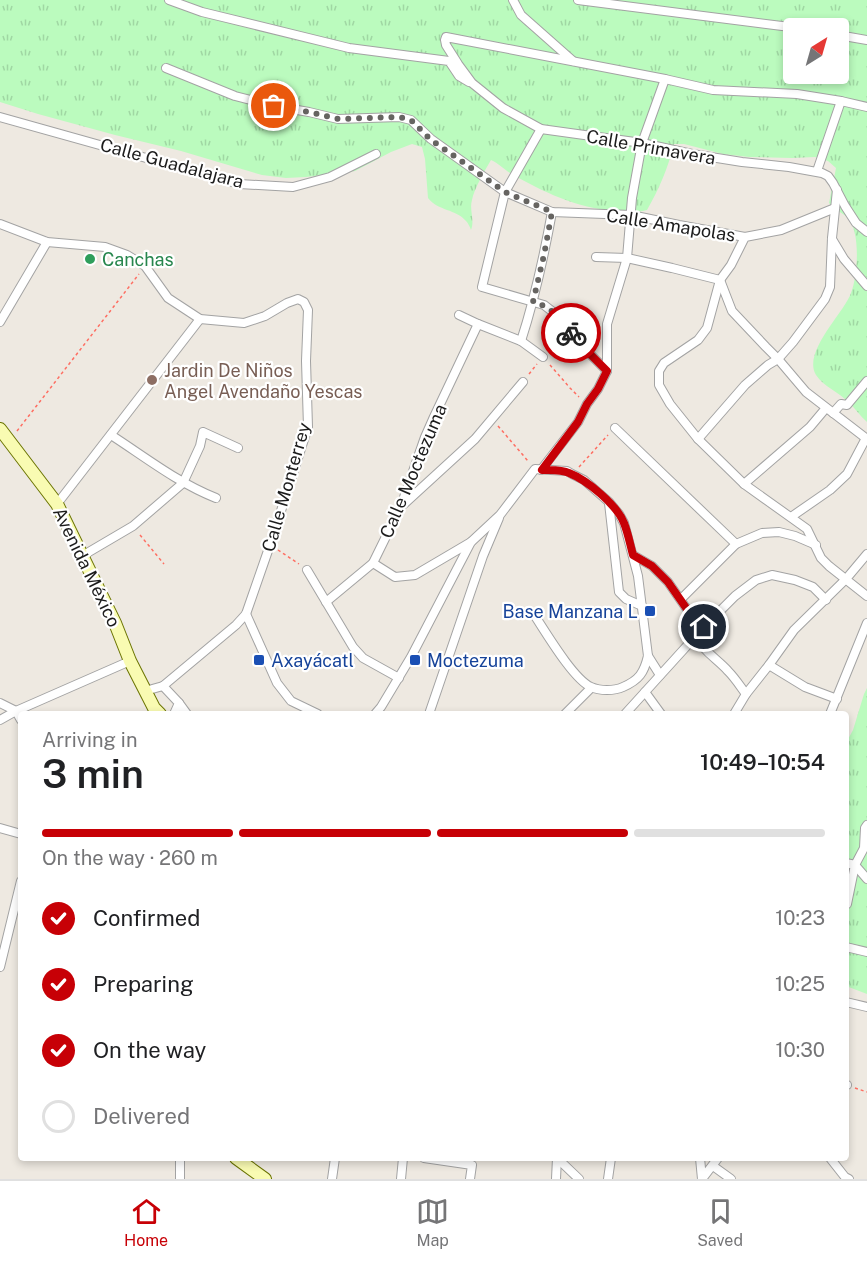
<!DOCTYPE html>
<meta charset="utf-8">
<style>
:root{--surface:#fff;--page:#f6f6f6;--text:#202124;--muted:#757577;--line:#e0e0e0;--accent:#c70006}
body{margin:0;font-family:"Public Sans",sans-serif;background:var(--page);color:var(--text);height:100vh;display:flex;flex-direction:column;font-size:22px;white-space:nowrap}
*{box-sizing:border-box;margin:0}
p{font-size:20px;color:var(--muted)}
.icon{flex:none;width:33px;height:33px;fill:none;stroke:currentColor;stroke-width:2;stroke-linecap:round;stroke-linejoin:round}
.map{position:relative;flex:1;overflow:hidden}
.details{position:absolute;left:18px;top:711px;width:831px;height:450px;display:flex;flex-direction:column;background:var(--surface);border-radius:6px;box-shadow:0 3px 9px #0003}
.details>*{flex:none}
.needle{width:39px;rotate:37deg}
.buttons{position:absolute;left:783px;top:18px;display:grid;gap:12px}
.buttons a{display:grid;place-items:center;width:66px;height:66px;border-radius:6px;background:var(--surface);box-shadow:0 3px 9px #0003;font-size:30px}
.pin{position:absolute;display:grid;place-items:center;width:51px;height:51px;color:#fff;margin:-26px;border:3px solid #fff;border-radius:50%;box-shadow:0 2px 6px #0007}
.courier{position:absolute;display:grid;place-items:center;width:60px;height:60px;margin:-30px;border:4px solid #c70006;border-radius:50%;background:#fff;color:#222;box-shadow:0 2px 8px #0007}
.head em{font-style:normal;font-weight:600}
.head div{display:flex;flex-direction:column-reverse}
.head{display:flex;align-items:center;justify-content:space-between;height:102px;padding:0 24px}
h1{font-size:39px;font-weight:600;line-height:45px}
.bar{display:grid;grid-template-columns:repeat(4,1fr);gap:9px 6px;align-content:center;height:72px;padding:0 24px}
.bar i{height:8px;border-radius:4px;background:var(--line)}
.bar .on{background:var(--accent)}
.bar p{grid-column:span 4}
ol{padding:0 24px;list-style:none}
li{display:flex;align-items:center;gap:18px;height:66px}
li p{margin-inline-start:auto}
li .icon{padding:6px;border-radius:50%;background:var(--accent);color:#fff;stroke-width:4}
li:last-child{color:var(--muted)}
li i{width:33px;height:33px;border:3px solid var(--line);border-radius:50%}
.tabs{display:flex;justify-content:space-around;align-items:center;height:84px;border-top:2px solid var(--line);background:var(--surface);font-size:16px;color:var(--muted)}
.tabs a{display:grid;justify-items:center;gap:3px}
.tabs .on{color:var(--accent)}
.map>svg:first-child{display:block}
</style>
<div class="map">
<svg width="867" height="1179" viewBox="0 0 867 1179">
<defs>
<pattern id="park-tufts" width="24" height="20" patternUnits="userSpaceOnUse" patternTransform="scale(1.5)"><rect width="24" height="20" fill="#bbfbbe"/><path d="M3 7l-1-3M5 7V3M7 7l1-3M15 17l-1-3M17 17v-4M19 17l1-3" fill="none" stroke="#a0d7a3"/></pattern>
</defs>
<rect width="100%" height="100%" fill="#eee9e1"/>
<!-- park -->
<g fill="url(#park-tufts)" fill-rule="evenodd">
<path d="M0 0H867V422C860 416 855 408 848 402 839 392 824 387 816 375 802 352 844 313 851 293 858 276 861 230 847 217 844 214 839 212 835 209 833 207 831 205 829 203L836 168 828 161 815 157 792 158 749 157 723 154 684 144H674C668 168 659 189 647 210 636 213 626 212 615 211 577 208 543 192 510 173 504 169 498 163 491 160 485 170 474 189 472 200 469 210 475 220 471 230 470 227 468 223 466 221 456 209 438 211 428 198L425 159 422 147 412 144 391 152 355 171 306 177 286 178 262 175 181 151 115 135 38 114 0 102ZM794 28H838V74H794Z"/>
<path d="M867 688V994L846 986V743L853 730 864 694Z"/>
</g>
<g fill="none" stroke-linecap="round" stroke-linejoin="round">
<defs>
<g id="street">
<path d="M169 0 202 12 349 48 449 61 459 76 469 82"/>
<path d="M513 0 521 15 573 61"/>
<path d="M578 0 798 28"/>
<path d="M838 35 867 40"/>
<path d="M166 68 235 96 274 106 309 112 338 119 399 117 411 120 431 139 505 192 552 212 631 215 679 225 745 237"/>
<path d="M867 107 841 101 797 94 713 90 665 79 446 37 445 40 446 45 458 64 472 83 503 108 541 129 642 143 692 154 742 162 789 167 822 173 828 176 833 183 845 206 856 223 867 232"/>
<path d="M0 117 239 184 293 187 330 177 376 154"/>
<path d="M541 129 505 192 482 287 544 305 557 315 581 345 607 371"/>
<path d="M817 171 841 101"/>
<path d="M835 208 781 230 745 237 731 265 720 280 707 328 698 340 664 363 659 371V385L670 404 698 439 744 484 807 529 821 558 829 566 867 596"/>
<path d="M0 224 47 242 105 247 127 255 145 266 168 298 200 319 244 323 265 316 287 303 298 299 304 302 308 310 306 361 308 427 270 545 246 614 236 625 163 686 145 691"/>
<path d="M832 239 844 259 867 286"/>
<path d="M596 257 627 258 672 268 720 280 732 311 766 347 778 359 806 392 867 439"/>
<path d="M459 315 478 324 521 341 543 357"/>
<path d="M0 322 47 242"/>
<path d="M521 341C535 298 544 256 552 212"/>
<path d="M833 413 841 404 847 405 867 381"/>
<path d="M615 428 736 544"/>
<path d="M111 435C145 457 178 483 216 498"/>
<path d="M698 439 745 385 768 365 778 359 793 342 825 299 830 287 832 238 837 190"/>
<path d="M541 470 578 422 587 404 598 389 607 371V324L627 258 632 198 642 143 665 79"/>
<path d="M744 484 810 427 826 408"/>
<path d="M609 503 619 592 626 599 642 606"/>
<path d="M57 504 200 319"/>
<path d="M404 504 475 439 523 382"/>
<path d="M791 517 830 490 847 474 866 438"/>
<path d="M633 555 652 566 668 582 691 615 704 627"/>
<path d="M82 556 133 526 183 483 200 446 203 432 238 448"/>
<path d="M373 563 395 577 415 575 471 542"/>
<path d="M307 570 353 647 363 658 399 678"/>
<path d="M681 599 736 544 762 533 779 532 795 536 816 545"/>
<path d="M326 602 373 563 401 506 425 437 433 419 478 324"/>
<path d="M246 614 277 683 291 701 318 714"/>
<path d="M695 636C703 651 717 659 728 671 735 678 740 686 746 694"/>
<path d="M648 656 660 675"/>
<path d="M769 665 805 687 837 699"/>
<path d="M163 686 179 703 174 714"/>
<path d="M645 692 661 714"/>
<path d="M0 703 16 711 21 720"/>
<path d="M179 703 187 714"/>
<path d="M375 714 381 707 411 657 471 542 500 515 535 469 567 471 572 474 584 480 609 502 619 514 624 523 638 576 648 656C644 673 639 680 623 687 614 691 600 691 591 687 573 679 545 631 533 613"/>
<path d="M429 714 483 556 499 518"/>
<path d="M565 714 591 688"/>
<path d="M625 714 704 627 735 596 756 580 772 575 795 580 813 587 826 600"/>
<path d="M734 714 746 694 769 665 794 630 846 579 867 554"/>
<path d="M830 714 867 623"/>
<path d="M0 720 16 711 130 661"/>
<path d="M0 828 21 834"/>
<path d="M846 863 855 865 867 879"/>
<path d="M847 904 855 865 864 848 865 828 867 825"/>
<path d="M846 947 867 952"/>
<path d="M0 967 21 881"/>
<path d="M846 1002 867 1007"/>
<path d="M846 1085H847"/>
<path d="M180 1158V1179"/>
<path d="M424 1158 472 1165 470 1179"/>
<path d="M557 1158 579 1179"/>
<path d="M700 1158 702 1179"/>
<path d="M830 1158 845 1177 849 1179"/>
<path d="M713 1166 731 1179"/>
<path d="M332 1179 335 1158"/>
<path d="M401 1179 403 1158"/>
<path d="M556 1179 557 1158"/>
<path d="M608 1179 611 1158"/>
<path d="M702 1179 718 1158"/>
</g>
<g id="secondary">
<path d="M0 429 57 504 115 623 130 661 154 708 160 714"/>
<path d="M236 1158 265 1179"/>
</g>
</defs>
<!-- street casing -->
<use href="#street" stroke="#a3a3a3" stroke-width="10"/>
<!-- secondary casing -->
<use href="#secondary" stroke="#6b7402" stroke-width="14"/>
<!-- path -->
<g stroke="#fe6e62" stroke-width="1.5" stroke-dasharray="3 3" stroke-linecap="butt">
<path d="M550 365 570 388 579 397"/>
<path d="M529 374 537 364"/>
<path d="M498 426 528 461"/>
<path d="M17 431 139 274"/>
<path d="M579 467 608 435"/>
<path d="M140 535 164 564"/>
<path d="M278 550 299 564"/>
<path d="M855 1088 867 1092"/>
</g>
<!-- street -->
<use href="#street" stroke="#fff" stroke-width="8"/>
<!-- secondary -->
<use href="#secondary" stroke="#f9fbb2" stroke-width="12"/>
</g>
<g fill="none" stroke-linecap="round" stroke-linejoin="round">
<!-- done -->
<path stroke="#666461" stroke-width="6" stroke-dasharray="0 10.8" d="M274 106 309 112 338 119 399 117 411 120 430 139 505 192 552 212 544 255 533 302C552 307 560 318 571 333"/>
<!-- route -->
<path stroke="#c70006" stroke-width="8" d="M571 333 581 345 607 371 598 389 587 404 578 422 542 470C550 470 561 469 569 473 587 480 617 505 624 523 628 533 630 544 633 555L652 566 668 582 691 615 704 627"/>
</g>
<!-- markers -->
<circle fill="#2e9e5b" stroke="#fff" stroke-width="2" cx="90" cy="259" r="6"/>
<circle fill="#8d6e63" stroke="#fff" stroke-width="2" cx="152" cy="380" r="6"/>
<g fill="#1a4fb4" stroke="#fff" stroke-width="2">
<rect x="644" y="605" width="12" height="12" rx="3"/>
<rect x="253" y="654" width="12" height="12" rx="3"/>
<rect x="409" y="654" width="12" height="12" rx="3"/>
</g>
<g text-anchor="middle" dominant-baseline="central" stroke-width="4.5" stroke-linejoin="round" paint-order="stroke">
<!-- street labels -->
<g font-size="18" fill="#1c1c1c" stroke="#fff">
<text transform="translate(651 147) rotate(10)">Calle Primavera</text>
<text transform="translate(172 163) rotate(15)">Calle Guadalajara</text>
<text transform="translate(671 225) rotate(9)">Calle Amapolas</text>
<text transform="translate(413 471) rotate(-67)">Calle Moctezuma</text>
<text transform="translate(286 487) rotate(-74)">Calle Monterrey</text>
<text transform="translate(87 567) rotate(64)">Avenida México</text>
</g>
<!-- leisure labels -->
<g font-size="18" fill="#27864d" stroke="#fff" text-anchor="start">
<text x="102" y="259">Canchas</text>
</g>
<!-- education labels -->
<g font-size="18" fill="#785e54" stroke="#fff" text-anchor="start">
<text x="164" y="370">Jardin De Niños<tspan x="164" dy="21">Angel Avendaño Yescas</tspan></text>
</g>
<!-- transit labels -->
<g font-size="18" fill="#164399" stroke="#fff" text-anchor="start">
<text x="638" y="611" text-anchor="end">Base Manzana L</text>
<text x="271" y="660">Axayácatl</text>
<text x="427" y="660">Moctezuma</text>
</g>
</g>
</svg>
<div class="buttons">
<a><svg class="needle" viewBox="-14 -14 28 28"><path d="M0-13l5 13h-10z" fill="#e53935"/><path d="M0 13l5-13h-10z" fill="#757577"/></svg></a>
</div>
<div class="pin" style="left:274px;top:106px;background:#ea580c"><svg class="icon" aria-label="bag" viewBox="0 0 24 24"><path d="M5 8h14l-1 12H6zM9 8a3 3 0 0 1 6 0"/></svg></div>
<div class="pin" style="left:704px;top:627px;background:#1f2937"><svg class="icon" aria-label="home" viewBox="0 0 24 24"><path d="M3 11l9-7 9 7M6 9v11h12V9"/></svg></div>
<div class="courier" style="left:571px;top:333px"><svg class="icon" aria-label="bike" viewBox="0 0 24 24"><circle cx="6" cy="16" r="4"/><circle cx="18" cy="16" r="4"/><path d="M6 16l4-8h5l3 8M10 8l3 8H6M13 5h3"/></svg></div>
<section class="details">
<div class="head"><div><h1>3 min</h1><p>Arriving in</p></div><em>10:49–10:54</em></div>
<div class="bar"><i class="on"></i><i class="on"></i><i class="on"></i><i></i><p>On the way · 260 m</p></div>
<ol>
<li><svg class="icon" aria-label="check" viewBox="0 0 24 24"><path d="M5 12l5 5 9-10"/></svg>Confirmed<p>10:23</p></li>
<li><svg class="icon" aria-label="check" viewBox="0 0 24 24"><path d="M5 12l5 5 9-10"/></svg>Preparing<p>10:25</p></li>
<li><svg class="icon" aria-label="check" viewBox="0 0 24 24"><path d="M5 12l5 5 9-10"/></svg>On the way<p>10:30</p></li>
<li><i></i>Delivered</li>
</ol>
</section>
</div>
<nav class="tabs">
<a class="on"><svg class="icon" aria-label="home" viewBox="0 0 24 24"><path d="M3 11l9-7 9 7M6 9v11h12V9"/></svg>Home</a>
<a><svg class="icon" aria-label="map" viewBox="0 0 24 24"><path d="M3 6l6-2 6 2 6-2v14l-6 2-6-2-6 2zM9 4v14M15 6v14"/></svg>Map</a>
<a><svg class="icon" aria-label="saved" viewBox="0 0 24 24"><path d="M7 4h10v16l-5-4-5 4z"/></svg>Saved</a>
</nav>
